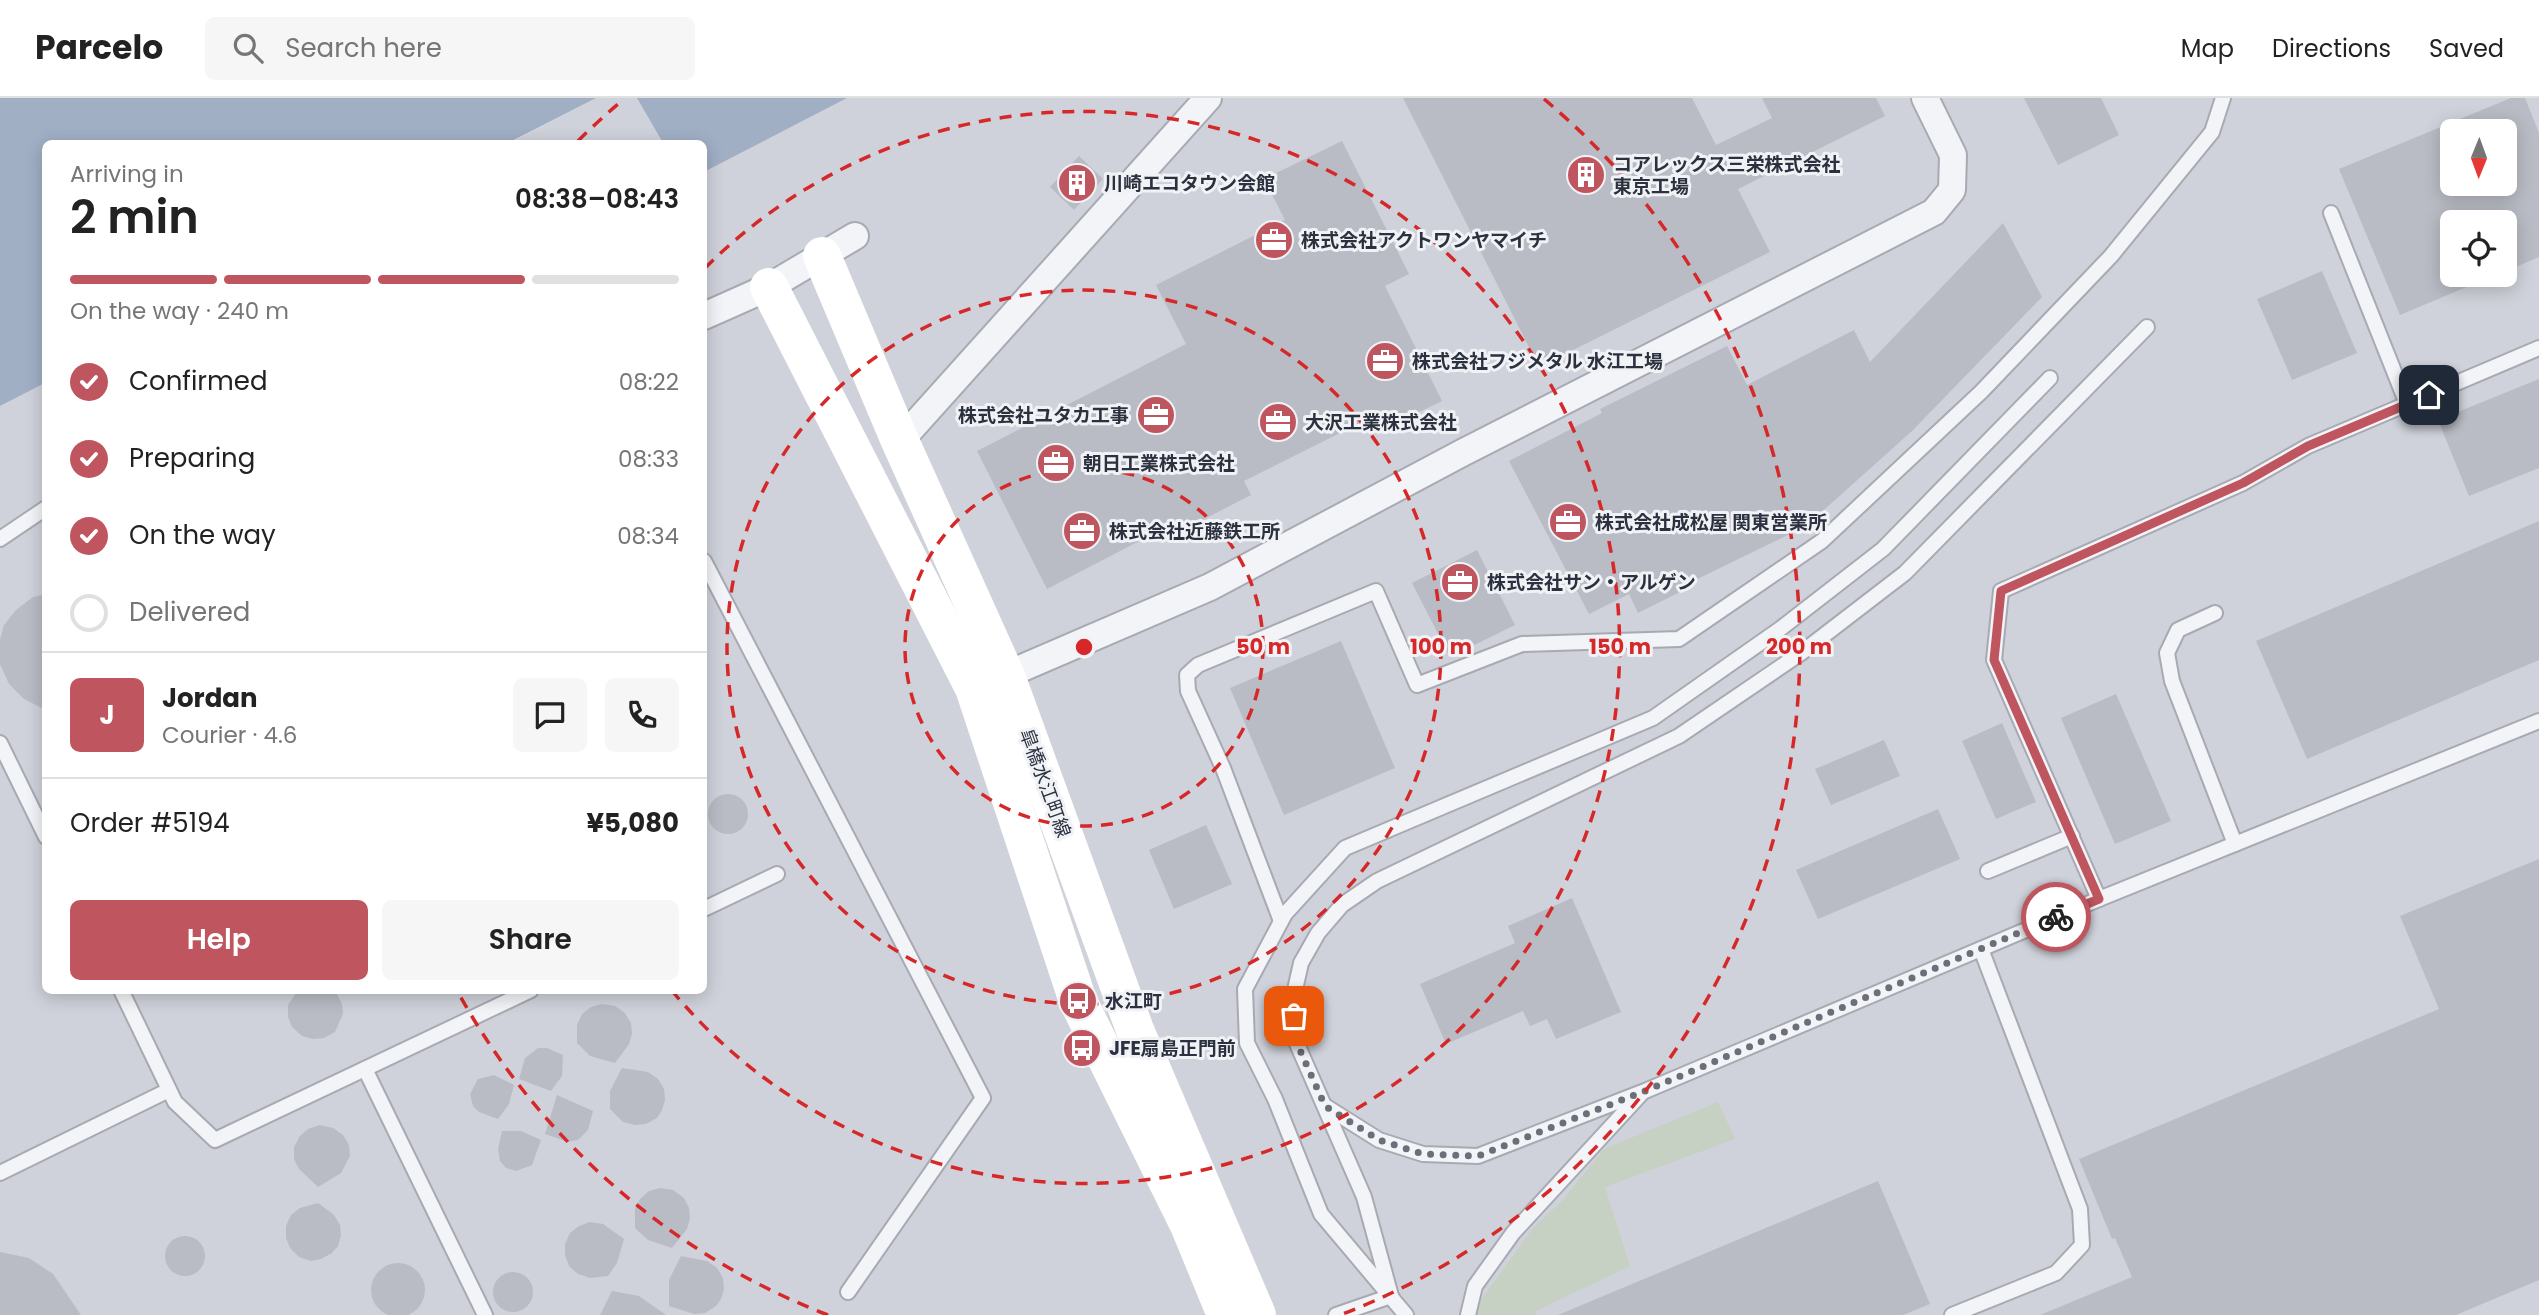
<!DOCTYPE html>
<meta charset="utf-8">
<style>
:root{--surface:#fff;--page:#f6f6f6;--text:#222;--muted:#767676;--line:#e0e0e0;--accent:#bf555e}
body{margin:0;font-family:Poppins,"Noto Sans JP",sans-serif;background:var(--page);color:var(--text);height:100vh;display:flex;flex-direction:column;font-size:26px;white-space:nowrap}
*{box-sizing:border-box;margin:0}
p{font-size:23px;color:var(--muted)}
.icon{flex:none;width:38px;height:38px;fill:none;stroke:currentColor;stroke-width:2;stroke-linecap:round;stroke-linejoin:round}
.map{position:relative;flex:1;overflow:hidden}
.panel{position:absolute;left:42px;top:42px;width:665px;height:854px;display:flex;flex-direction:column;background:var(--surface);border-radius:10px;box-shadow:0 4px 18px #0003}
.panel>*{flex:none}
.needle{width:46px;rotate:181deg}
.tools{position:absolute;left:2440px;top:21px;display:grid;gap:14px}
.tools a{display:grid;place-items:center;width:77px;height:77px;border-radius:10px;background:var(--surface);box-shadow:0 4px 18px #0003;font-size:35px}
.pin{position:absolute;display:grid;place-items:center;width:60px;height:60px;color:#fff;margin:-30px;border-radius:14px;box-shadow:0 4px 10px #0006}
.courier{position:absolute;display:grid;place-items:center;width:70px;height:70px;margin:-35px;border:5px solid #bf555e;border-radius:50%;background:#fff;color:#222;box-shadow:0 2px 9px #0007}
.head em{font-style:normal;font-weight:600}
.head div{display:flex;flex-direction:column-reverse}
.head{display:flex;align-items:center;justify-content:space-between;height:119px;padding:0 28px}
h1{font-size:46px;font-weight:600;line-height:52px}
.bar{display:grid;grid-template-columns:repeat(4,1fr);gap:10px 7px;align-content:center;height:84px;padding:0 28px}
.bar i{height:9px;border-radius:5px;background:var(--line)}
.bar .current{background:var(--accent)}
.bar p{grid-column:span 4}
.line{display:flex;align-items:center;gap:18px;padding:0 28px;border-top:2px solid var(--line)}
.line div{flex:1}
.round{display:grid;place-items:center;flex:none;width:74px;height:74px;border-radius:10px;background:var(--page)}
ol{padding:0 28px;list-style:none}
li{display:flex;align-items:center;gap:21px;height:77px}
li p{margin-inline-start:auto}
li .icon{padding:7px;border-radius:50%;background:var(--accent);color:#fff;stroke-width:4}
li:last-child{color:var(--muted)}
li i{width:38px;height:38px;border:4px solid var(--line);border-radius:50%}
.button{display:flex;gap:14px;margin-top:auto;padding:14px 28px}
.button a{flex:1;height:80px;border-radius:10px;background:var(--accent);color:#fff;font-size:28px;font-weight:600;line-height:80px;text-align:center}
.button a+a{background:var(--page);color:var(--text)}
header{display:flex;align-items:center;gap:42px;box-sizing:border-box;height:98px;padding:0 35px;background:var(--surface);border-bottom:2px solid var(--line)}
header strong{font-size:33px}
nav{display:flex;gap:38px;margin-inline-start:auto;font-size:24px}
.search{width:490px;height:63px;background:var(--page);display:flex;align-items:center;gap:18px;box-sizing:border-box;padding:0 24px;border-radius:10px;color:var(--muted);font-size:26px}
.map>svg:first-child{display:block}
</style>
<header>
<strong>Parcelo</strong>
<div class="search"><svg class="icon" aria-label="search" viewBox="0 0 24 24"><circle cx="10" cy="10" r="6"/><path d="M15 15l6 6"/></svg>Search here</div>
<nav><a>Map</a><a>Directions</a><a>Saved</a></nav>
</header>
<div class="map">
<svg width="2539" height="1217" viewBox="0 0 2539 1217">
<rect width="100%" height="100%" fill="#e1e3e8"/>
<!-- built -->
<g fill="#cfd2da" fill-rule="evenodd">
<path d="M596 0H637L663 45 508 46Z"/>
<path d="M847 0H2539V1217H0V308L45 285 46 892H704V74ZM2452 33H2504V86H2452ZM2452 124H2504V177H2452Z"/>
</g>
<!-- green -->
<path fill="#c6d1c3" d="M1718 1004 1735 1041 1605 1089 1630 1168 1536 1213 1537 1217H1477L1478 1206 1533 1130 1562 1103 1604 1051Z"/>
<!-- water -->
<g fill="#a0afc4">
<path d="M0 0H596L508 45 46 46 45 285 0 308Z"/>
<path d="M637 0H847L704 74V46L663 45Z"/>
</g>
<!-- building -->
<g fill="#b9bcc4" fill-rule="evenodd">
<path d="M1403 0H1692L1716 47 1772 20 1762 0H1876L1885 18 1738 91 1770 154 1539 269Z"/>
<path d="M2024 0H2101L2119 37 2058 67Z"/>
<path d="M2511 0H2525L2539 35V159L2504 174V124H2452V177H2495L2400 217 2339 71ZM2452 33H2504V86H2452Z"/>
<path d="M1342 43 1409 176 1385 188 1442 303 1373 336 1366 322 1244 383 1251 397 1177 435 1172 426 1047 491 977 353 1186 246 1156 187 1285 122 1264 81Z"/>
<path d="M1079 58 1103 81 1074 112 1050 89Z"/>
<path d="M2003 125 2042 199 1912 333 1806 428 1679 490 1680 494 1638 515 1629 496 1589 516 1509 363 1602 315 1600 311 1727 248 1747 287 1854 232 1870 264Z"/>
<path d="M2322 173 2357 255 2292 282 2257 201Z"/>
<path d="M2539 281V370L2469 398 2438 322Z"/>
<path d="M2539 423V562L2307 661 2256 543Z"/>
<path d="M1477 452 1515 527 1450 559 1412 485Z"/>
<path d="M46 496V612L24 601 9 586 0 566V542L4 527 16 512 33 499Z"/>
<path d="M1341 543 1395 670 1284 717 1230 590Z"/>
<path d="M2116 596 2171 723 2115 746 2061 620Z"/>
<path d="M2002 625 2036 704 1996 721 1962 643Z"/>
<path d="M1884 642 1900 678 1831 707 1815 671Z"/>
<circle cx="728" cy="716" r="20"/>
<path d="M1938 711 1960 761 1818 821 1796 772Z"/>
<path d="M1206 727 1232 786 1174 811 1149 752Z"/>
<path d="M2539 761V1182L2456 1217H2040L2132 1179 2115 1140 2112 1141 2079 1061 2439 911 2400 818Z"/>
<path d="M1572 800 1621 914 1556 941 1547 921 1530 928 1523 913 1446 946 1420 886 1515 845 1508 828Z"/>
<path d="M298 892H335L342 906 343 916 335 934 324 940 313 941 302 938 292 929 288 919V907Z"/>
<path d="M602 906 615 908 625 915 631 925 632 936 629 946 615 965 590 958 577 945V927L582 916 591 909Z"/>
<path d="M538 950H547L563 957 562 978 551 993 519 981 525 960Z"/>
<path d="M622 970 648 974 658 981 664 991 665 1002 662 1012 657 1020 646 1026 635 1027 623 1024 610 1011V993Z"/>
<path d="M494 977 514 987 509 1006 498 1021 479 1014 473 1008 470 996 478 981Z"/>
<path d="M557 997 593 1013 588 1032 578 1042 568 1044 545 1036Z"/>
<path d="M320 1027 333 1030 343 1037 349 1047 350 1058 341 1075 318 1089 299 1071 294 1061V1049L300 1038 308 1031Z"/>
<path d="M502 1033H521L541 1042 532 1067 516 1073 506 1070 500 1063 498 1051Z"/>
<path d="M1878 1083 1930 1206 1903 1217H1558Z"/>
<path d="M660 1090 673 1092 684 1100 689 1110 690 1120 687 1131 672 1150 648 1142 635 1130V1111L640 1101 649 1093Z"/>
<path d="M318 1105 334 1117 340 1127 341 1137 338 1148 332 1155 321 1161 311 1163 299 1159 290 1150 286 1140V1128L291 1117 300 1110Z"/>
<path d="M590 1124 603 1126 624 1141 617 1165 608 1178 590 1180 578 1176 569 1168 565 1157V1146L570 1135 579 1128Z"/>
<circle cx="185" cy="1158" r="20"/>
<path d="M0 1154 29 1160 53 1176 81 1217H0Z"/>
<path d="M681 1158 707 1163 717 1170 723 1180 724 1191 721 1201 716 1208 705 1215 694 1216 669 1208V1182Z"/>
<circle cx="398" cy="1192" r="27"/>
<circle cx="513" cy="1194" r="20"/>
<path d="M612 1193 639 1198 666 1217H600Z"/>
</g>
<g fill="none" stroke-linecap="round" stroke-linejoin="round">
<defs>
<g id="lane">
<path d="M2331 115 2407 306"/>
<path d="M0 441 46 410"/>
<path d="M704 463 983 1000 848 1194"/>
<path d="M2215 515 2178 532 2167 555 2172 583 2235 746"/>
<path d="M0 645 46 739"/>
<path d="M1988 773 2072 738"/>
<path d="M2099 801 1994 562 2001 493 2243 385 2308 348 2539 250"/>
<path d="M704 811 777 776"/>
<path d="M1281 823 1223 670 1188 593 1187 577 1198 567 1376 493 1417 587 1522 546 1679 541 1822 443 1981 294 2111 158 2212 34 2223 0"/>
<path d="M121 892 175 1004 215 1042 531 892"/>
<path d="M365 971 485 1217"/>
<path d="M1325 1008 1379 1042 1423 1056 1478 1058 1645 993 2099 801 2539 623"/>
<path d="M0 1075 169 992"/>
<path d="M1391 1198 1364 1099 1294 939V896L1301 865 1318 835 1342 807 1377 783 1679 638 1801 555 1905 475 2147 229"/>
<path d="M1336 1217 1391 1198"/>
<path d="M1406 1217 1321 1116 1275 1001 1247 945 1245 891 1285 816 1345 750 1653 620 1780 531 1883 451 2050 280"/>
<path d="M1468 1217 1475 1188 1513 1135 1641 996"/>
<path d="M1952 1217 2056 1175 2082 1147 2080 1111 1981 851"/>
</g>
<g id="street">
<path d="M704 218 769 189 855 138"/>
<path d="M900 343 1208 0"/>
<path d="M992 583 1210 489 1462 355 1934 114 1952 92 1953 57 1925 0"/>
</g>
</defs>
<!-- lane casing -->
<use href="#lane" stroke="#a7aab2" stroke-width="18"/>
<!-- street casing -->
<use href="#street" stroke="#a7aab2" stroke-width="30"/>
<!-- lane -->
<use href="#lane" stroke="#f3f4f7" stroke-width="14"/>
<!-- street -->
<use href="#street" stroke="#f3f4f7" stroke-width="26"/>
<!-- secondary -->
<g stroke="#fff" stroke-width="38">
<path d="M822 158 900 343 1006 578 1135 932 1257 1217"/>
<path d="M769 189 974 590 1078 903 1189 1127 1226 1217"/>
</g>
</g>
<g fill="none" stroke-linecap="round" stroke-linejoin="round">
<!-- done -->
<path stroke="#6b6f7a" stroke-width="7" stroke-dasharray="0 12.6" d="M1294 918V939L1325 1008 1379 1042 1423 1056 1478 1058 1645 993 2056 819"/>
<!-- route -->
<path stroke="#bf555e" stroke-width="9" d="M2056 819 2099 801 1994 562 2001 493 2243 385 2308 348 2429 297"/>
</g>
<!-- distance rings -->
<g fill="none" stroke="#d62828" stroke-width="3.5" stroke-dasharray="12 9">
<circle cx="1084" cy="549" r="179"/>
<circle cx="1084" cy="549" r="357"/>
<path d="M705 170A536 536 0 1 1 673 894"/>
<path d="M828 1217A715 715 0 0 1 459 896M578 43A715 715 0 0 1 624 1M1544 1A715 715 0 0 1 1340 1217"/>
</g>
<!-- icons -->
<defs>
<symbol id="building-disc" viewBox="-11 -11 22 22"><circle r="9.5" fill="#bf555e" stroke="#f0f2f6"/><path d="M-4-6H4V6H1V3H-1V6H-4ZM-2.5-4.3h1.7v1.8h-1.7ZM.8-4.3h1.7v1.8H.8ZM-2.5-1h1.7V.8h-1.7ZM.8-1h1.7V.8H.8Z" fill="#fff"/></symbol>
<symbol id="office-disc" viewBox="-11 -11 22 22"><circle r="9.5" fill="#bf555e" stroke="#f0f2f6"/><path d="M-6-3h4V-5.5h4V-3h4V5H-6ZM-1-4.5V-3h2v-1.5ZM-6 0V1H6V0Z" fill="#fff"/></symbol>
<symbol id="bus-disc" viewBox="-11 -11 22 22"><circle r="9.5" fill="#bf555e" stroke="#f0f2f6"/><path d="M-5-6H5V4H4V6H2V4H-2V6H-4V4H-5ZM-3.5-4V0h7V-4ZM-3.5 1.2v1.5H-2V1.2ZM2 1.2v1.5H3.5V1.2Z" fill="#fff"/></symbol>
</defs>
<g fill-rule="evenodd">
<use href="#building-disc" x="1564" y="55" width="44" height="44"/>
<use href="#building-disc" x="1055" y="63" width="44" height="44"/>
<use href="#office-disc" x="1252" y="120" width="44" height="44"/>
<use href="#office-disc" x="1363" y="241" width="44" height="44"/>
<use href="#office-disc" x="1134" y="295" width="44" height="44"/>
<use href="#office-disc" x="1256" y="302" width="44" height="44"/>
<use href="#office-disc" x="1034" y="343" width="44" height="44"/>
<use href="#office-disc" x="1546" y="402" width="44" height="44"/>
<use href="#office-disc" x="1060" y="411" width="44" height="44"/>
<use href="#office-disc" x="1438" y="462" width="44" height="44"/>
<use href="#bus-disc" x="1056" y="881" width="44" height="44"/>
<use href="#bus-disc" x="1060" y="928" width="44" height="44"/>
</g>
<g text-anchor="middle" dominant-baseline="central" stroke-width="6" stroke-linejoin="round" paint-order="stroke">
<!-- poi labels -->
<g font-size="19" font-weight="bold" fill="#2b313e" stroke="#f0f2f6" text-anchor="start">
<text x="1613" y="66">コアレックス三栄株式会社<tspan x="1613" dy="22">東京工場</tspan></text>
<text x="1104" y="85">川崎エコタウン会館</text>
<text x="1301" y="142">株式会社アクトワンヤマイチ</text>
<text x="1412" y="263">株式会社フジメタル 水江工場</text>
<text x="1129" y="317" text-anchor="end">株式会社ユタカ工事</text>
<text x="1305" y="324">大沢工業株式会社</text>
<text x="1083" y="365">朝日工業株式会社</text>
<text x="1595" y="424">株式会社成松屋 関東営業所</text>
<text x="1109" y="433">株式会社近藤鉄工所</text>
<text x="1487" y="484">株式会社サン・アルゲン</text>
<text x="1105" y="903">水江町</text>
<text x="1109" y="950">JFE扇島正門前</text>
</g>
<!-- street labels -->
<g font-size="19" fill="#2b313e" stroke="#f0f2f6">
<text transform="translate(1045 685) rotate(70)">皐橋水江町線</text>
</g>
</g>
<circle cx="1084" cy="549" r="10" fill="#d62828" stroke="#f0f2f6" stroke-width="3.5"/>
<g font-size="21" text-anchor="middle" font-weight="bold" fill="#d62828" stroke="#f0f2f6" stroke-width="6" stroke-linejoin="round" paint-order="stroke">
<text x="1263" y="556">50 m</text>
<text x="1441" y="556">100 m</text>
<text x="1620" y="556">150 m</text>
<text x="1799" y="556">200 m</text>
</g>
</svg>
<div class="tools">
<a><svg class="needle" viewBox="-14 -14 28 28"><path d="M0-13l5 13h-10z" fill="#e53935"/><path d="M0 13l5-13h-10z" fill="#767676"/></svg></a>
<a><svg class="icon" aria-label="locate" viewBox="0 0 24 24"><circle cx="12" cy="12" r="6"/><path d="M12 2v4M12 18v4M2 12h4M18 12h4"/></svg></a>
</div>
<div class="pin" style="left:1294px;top:918px;background:#ea580c"><svg class="icon" aria-label="bag" viewBox="0 0 24 24"><path d="M5 8h14l-1 12H6zM9 8a3 3 0 0 1 6 0"/></svg></div>
<div class="pin" style="left:2429px;top:297px;background:#1f2937"><svg class="icon" aria-label="home" viewBox="0 0 24 24"><path d="M3 11l9-7 9 7M6 9v11h12V9"/></svg></div>
<div class="courier" style="left:2056px;top:819px"><svg class="icon" aria-label="bike" viewBox="0 0 24 24"><circle cx="6" cy="16" r="4"/><circle cx="18" cy="16" r="4"/><path d="M6 16l4-8h5l3 8M10 8l3 8H6M13 5h3"/></svg></div>
<section class="panel">
<div class="head"><div><h1>2 min</h1><p>Arriving in</p></div><em>08:38–08:43</em></div>
<div class="bar"><i class="current"></i><i class="current"></i><i class="current"></i><i></i><p>On the way · 240 m</p></div>
<ol>
<li><svg class="icon" aria-label="check" viewBox="0 0 24 24"><path d="M5 12l5 5 9-10"/></svg>Confirmed<p>08:22</p></li>
<li><svg class="icon" aria-label="check" viewBox="0 0 24 24"><path d="M5 12l5 5 9-10"/></svg>Preparing<p>08:33</p></li>
<li><svg class="icon" aria-label="check" viewBox="0 0 24 24"><path d="M5 12l5 5 9-10"/></svg>On the way<p>08:34</p></li>
<li><i></i>Delivered</li>
</ol>
<div class="line" style="height:126px"><b class="round" style="background:var(--accent);color:#fff">J</b><div><b>Jordan</b><p>Courier · 4.6</p></div><a class="round"><svg class="icon" aria-label="chat" viewBox="0 0 24 24"><path d="M4 5h16v11H9l-5 4z"/></svg></a><a class="round"><svg class="icon" aria-label="phone" viewBox="0 0 24 24"><path d="M5 4h4l2 5-3 2q2 4 5 5l2-3 5 2v4C11 20 4 13 5 4z"/></svg></a></div>
<div class="line" style="height:91px"><div>Order #5194</div><b>¥5,080</b></div>
<div class="button"><a>Help</a><a>Share</a></div>
</section>
</div>
